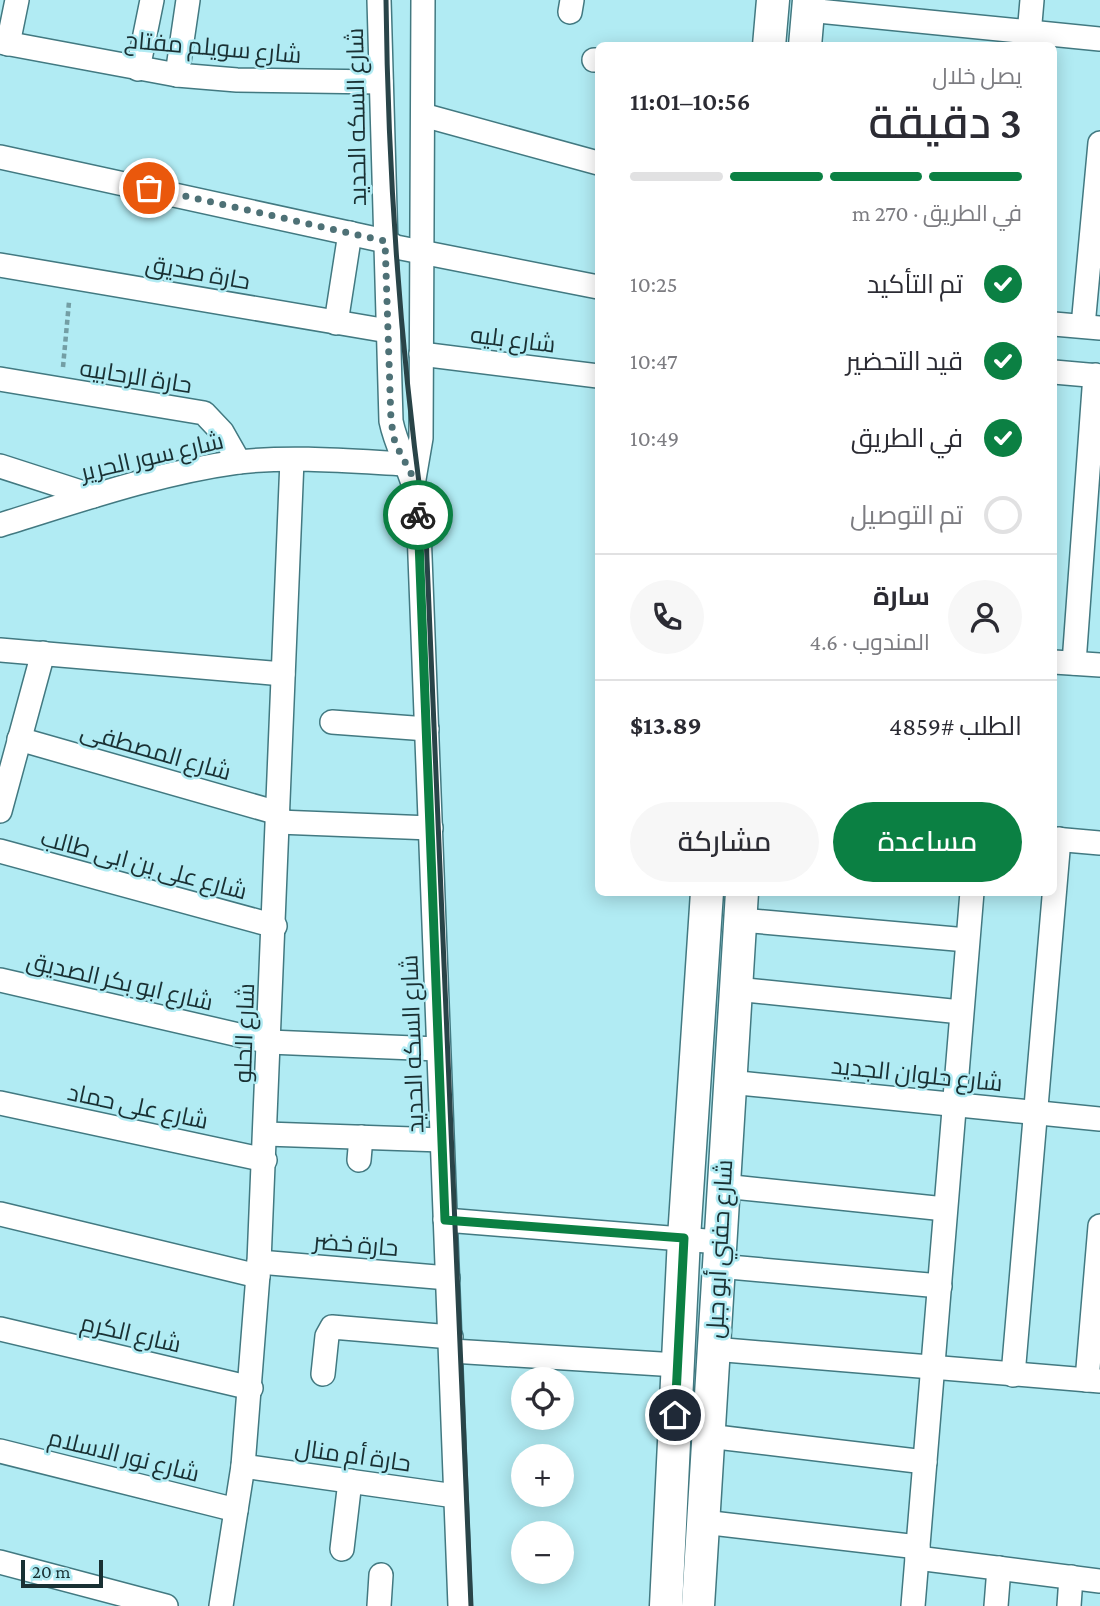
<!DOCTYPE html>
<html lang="ar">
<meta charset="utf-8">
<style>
:root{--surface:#fff;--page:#f7f7f7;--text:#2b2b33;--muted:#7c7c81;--line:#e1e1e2;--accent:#0b8043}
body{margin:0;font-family:"Crimson Pro",Cairo,serif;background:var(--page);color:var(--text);direction:rtl;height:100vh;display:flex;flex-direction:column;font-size:26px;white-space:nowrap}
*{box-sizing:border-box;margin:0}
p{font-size:23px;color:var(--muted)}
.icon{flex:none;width:38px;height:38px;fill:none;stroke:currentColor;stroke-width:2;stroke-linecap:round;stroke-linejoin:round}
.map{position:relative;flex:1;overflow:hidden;direction:ltr}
.drawer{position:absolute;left:595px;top:42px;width:462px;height:854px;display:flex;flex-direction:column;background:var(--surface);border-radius:10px;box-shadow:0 4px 18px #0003;direction:rtl}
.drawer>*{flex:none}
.tools{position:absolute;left:511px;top:1367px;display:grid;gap:14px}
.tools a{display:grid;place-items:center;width:63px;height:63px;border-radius:50%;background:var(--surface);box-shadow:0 4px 18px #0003;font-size:35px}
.scale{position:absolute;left:21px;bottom:18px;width:82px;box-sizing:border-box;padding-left:7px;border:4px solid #193033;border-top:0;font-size:19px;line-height:24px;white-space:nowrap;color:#193033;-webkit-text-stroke:5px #b1ebf3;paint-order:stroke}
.pin{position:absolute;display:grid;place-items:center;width:60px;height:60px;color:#fff;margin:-30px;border:4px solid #fff;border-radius:50%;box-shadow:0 2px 7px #0007}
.courier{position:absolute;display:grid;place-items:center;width:70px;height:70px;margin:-35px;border:5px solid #0b8043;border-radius:50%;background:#fff;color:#222;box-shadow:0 2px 9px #0007}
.head em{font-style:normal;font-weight:600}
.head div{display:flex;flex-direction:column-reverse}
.head{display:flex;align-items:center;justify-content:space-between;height:119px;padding:0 35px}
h1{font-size:46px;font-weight:600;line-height:52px}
.bar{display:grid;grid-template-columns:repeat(4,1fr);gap:10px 7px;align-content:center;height:84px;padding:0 35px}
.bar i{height:9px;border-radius:5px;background:var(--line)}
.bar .active{background:var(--accent)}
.bar p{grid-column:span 4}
.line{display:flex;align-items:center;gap:18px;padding:0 35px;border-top:2px solid var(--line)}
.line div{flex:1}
.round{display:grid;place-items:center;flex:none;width:74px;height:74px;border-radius:37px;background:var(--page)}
ol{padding:0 35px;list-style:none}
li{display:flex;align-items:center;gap:21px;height:77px}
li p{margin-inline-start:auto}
li .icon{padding:7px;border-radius:50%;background:var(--accent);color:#fff;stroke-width:4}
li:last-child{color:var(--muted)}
li i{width:38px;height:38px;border:4px solid var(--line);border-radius:50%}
.action{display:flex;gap:14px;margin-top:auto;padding:14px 35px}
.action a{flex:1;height:80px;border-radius:42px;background:var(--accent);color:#fff;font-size:28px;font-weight:600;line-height:80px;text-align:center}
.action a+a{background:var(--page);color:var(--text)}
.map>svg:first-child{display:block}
</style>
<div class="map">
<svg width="1100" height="1606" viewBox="0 0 1100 1606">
<rect width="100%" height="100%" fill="#b1ebf3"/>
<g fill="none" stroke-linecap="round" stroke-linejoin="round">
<defs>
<g id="street">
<path d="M379 0 391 421C397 451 414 474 418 504L460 1606"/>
<path d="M808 10 1100 39"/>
<path d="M570 12 572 0"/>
<path d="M0 42 177 75 237 80 381 82"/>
<path d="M8 44 17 0"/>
<path d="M1028 46 1032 0"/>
<path d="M594 60H598"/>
<path d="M138 69 152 0"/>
<path d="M177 75 188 0"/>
<path d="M423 115 598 163"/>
<path d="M0 157 385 241 396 247 598 287"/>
<path d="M0 265 388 331"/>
<path d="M336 323 350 233"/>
<path d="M1054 324 1100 328"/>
<path d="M1083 326 1100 143"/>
<path d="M421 354 598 376"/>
<path d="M1054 372 1100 376"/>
<path d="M0 379 204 413 222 432 239 462"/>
<path d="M0 466 93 496"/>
<path d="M414 479 421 438 423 0"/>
<path d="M0 525C78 501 157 473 238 462 293 456 349 461 404 464"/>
<path d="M0 650 283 674"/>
<path d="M1054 662 1100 665"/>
<path d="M1074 663 1095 375"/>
<path d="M332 722 427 729"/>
<path d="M19 739 278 813"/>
<path d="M0 811 43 653"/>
<path d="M278 822 431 828"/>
<path d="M1054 839 1100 843"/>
<path d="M0 851 275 926"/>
<path d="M741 920 967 940"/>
<path d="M0 980 269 1042 438 1049"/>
<path d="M736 989 961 1012"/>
<path d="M729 1082 1100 1119"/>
<path d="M0 1103 265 1160"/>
<path d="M266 1134 442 1140"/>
<path d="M359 1160 361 1137"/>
<path d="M723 1186 945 1209"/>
<path d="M0 1214 258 1276"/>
<path d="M445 1220 719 1242"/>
<path d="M259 1262 448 1278"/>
<path d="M718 1266 940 1286"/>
<path d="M0 1329 251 1388"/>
<path d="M713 1349 1100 1381"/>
<path d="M452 1351 677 1365"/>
<path d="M323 1374 327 1336 332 1327 451 1337"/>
<path d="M1013 1375 1059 839"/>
<path d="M1087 1380 1100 1226"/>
<path d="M708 1436 925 1462"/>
<path d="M0 1451 236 1510"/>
<path d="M243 1466 455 1496"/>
<path d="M703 1522 918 1547"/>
<path d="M342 1549 350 1481"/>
<path d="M917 1558 1100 1581"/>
<path d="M0 1562 166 1606"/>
<path d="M221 1606 243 1466 259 1262 292 460"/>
<path d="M379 1606 381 1575"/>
<path d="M913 1606 972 892"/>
<path d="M996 1606 999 1568"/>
<path d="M1069 1606 1071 1577"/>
</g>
<g id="secondary">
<path d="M769 46 773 0"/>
<path d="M805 46 809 0"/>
<path d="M666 1606 684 1238 707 892"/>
<path d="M698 1606 742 892"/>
</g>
</defs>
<!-- street casing -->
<use href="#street" stroke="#427981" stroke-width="26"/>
<!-- secondary casing -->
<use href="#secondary" stroke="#427981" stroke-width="35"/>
<!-- path -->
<path stroke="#739ea4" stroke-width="4.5" stroke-dasharray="5 3.5" stroke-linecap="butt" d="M63 367 69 302"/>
<!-- street -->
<use href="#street" stroke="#fff" stroke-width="23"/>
<!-- secondary -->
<use href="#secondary" stroke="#fff" stroke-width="32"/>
<!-- rail -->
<path stroke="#294448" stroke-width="5" d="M386 0C388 179 401 358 426 536L471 1606"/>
</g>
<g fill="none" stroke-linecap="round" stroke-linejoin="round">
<!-- done -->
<path stroke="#4e7176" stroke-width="7" stroke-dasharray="0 12.6" d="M149 188 385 241 391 421 395 443 414 479 418 515"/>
<!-- route -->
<path stroke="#0b8043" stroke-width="9" d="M418 515 445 1220 684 1238 675 1415"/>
</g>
<g text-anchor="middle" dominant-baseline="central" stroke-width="5" stroke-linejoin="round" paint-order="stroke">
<!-- street labels -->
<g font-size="24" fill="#193033" stroke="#b1ebf3">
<text transform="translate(213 47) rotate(5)">شارع سويلم مفتاح</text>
<text transform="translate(356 117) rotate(-91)">شارع السكه الحديد</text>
<text transform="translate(198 272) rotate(10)">حارة صديق</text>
<text transform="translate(513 339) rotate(7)">شارع بليه</text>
<text transform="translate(136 376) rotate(9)">حارة الرحابيه</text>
<text transform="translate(152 456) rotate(-13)">شارع سور الحرير</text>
<text transform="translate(156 751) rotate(16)">شارع المصطفى</text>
<text transform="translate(144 864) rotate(15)">شارع على بن ابى طالب</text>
<text transform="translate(120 981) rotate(13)">شارع ابو بكر الصديق</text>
<text transform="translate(244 1033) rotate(-88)">شارع الحلو</text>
<text transform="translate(412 1044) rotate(-92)">شارع السكه الحديد</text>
<text transform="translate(917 1074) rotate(6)">شارع حلوان الجديد</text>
<text transform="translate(138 1106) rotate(12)">شارع على حماد</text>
<text transform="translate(356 1244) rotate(5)">حارة خضر</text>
<text transform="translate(719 1249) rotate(-87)">شارع حفني أبو جبل</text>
<text transform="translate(131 1333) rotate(13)">شارع الكرم</text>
<text transform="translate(124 1455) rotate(14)">شارع نور الاسلام</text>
<text transform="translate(353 1455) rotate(8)">حارة أم منال</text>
</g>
</g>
</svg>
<div class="tools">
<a><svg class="icon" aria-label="locate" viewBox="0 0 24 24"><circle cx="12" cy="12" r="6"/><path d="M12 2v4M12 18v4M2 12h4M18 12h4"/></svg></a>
<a>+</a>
<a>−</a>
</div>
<div class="scale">20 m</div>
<div class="pin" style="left:149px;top:188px;background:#ea580c"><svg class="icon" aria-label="bag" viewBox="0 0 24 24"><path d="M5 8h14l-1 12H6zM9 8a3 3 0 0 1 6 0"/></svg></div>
<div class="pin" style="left:675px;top:1415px;background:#1f2937"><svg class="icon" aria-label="home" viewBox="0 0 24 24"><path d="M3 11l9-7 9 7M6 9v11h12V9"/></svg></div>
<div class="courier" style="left:418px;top:515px"><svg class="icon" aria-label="bike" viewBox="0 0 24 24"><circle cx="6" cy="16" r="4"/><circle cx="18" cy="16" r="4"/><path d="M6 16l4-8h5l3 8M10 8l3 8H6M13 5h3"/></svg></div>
<section class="drawer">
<div class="head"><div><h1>3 دقيقة</h1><p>يصل خلال</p></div><em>10:56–11:01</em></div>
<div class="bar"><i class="active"></i><i class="active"></i><i class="active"></i><i></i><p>في الطريق · 270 m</p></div>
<ol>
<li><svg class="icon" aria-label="check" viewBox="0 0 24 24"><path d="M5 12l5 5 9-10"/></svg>تم التأكيد<p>10:25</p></li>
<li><svg class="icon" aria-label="check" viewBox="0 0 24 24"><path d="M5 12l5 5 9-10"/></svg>قيد التحضير<p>10:47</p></li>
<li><svg class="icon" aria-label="check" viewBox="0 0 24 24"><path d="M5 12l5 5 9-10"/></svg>في الطريق<p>10:49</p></li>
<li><i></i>تم التوصيل</li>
</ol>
<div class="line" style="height:126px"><a class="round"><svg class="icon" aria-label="person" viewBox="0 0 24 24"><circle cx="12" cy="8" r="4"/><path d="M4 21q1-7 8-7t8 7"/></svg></a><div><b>سارة</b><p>المندوب · 4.6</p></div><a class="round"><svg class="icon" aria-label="phone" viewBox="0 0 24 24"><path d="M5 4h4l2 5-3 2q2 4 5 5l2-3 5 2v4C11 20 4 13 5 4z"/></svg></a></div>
<div class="line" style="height:91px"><div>الطلب #4859</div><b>$13.89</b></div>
<div class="action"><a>مساعدة</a><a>مشاركة</a></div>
</section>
</div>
